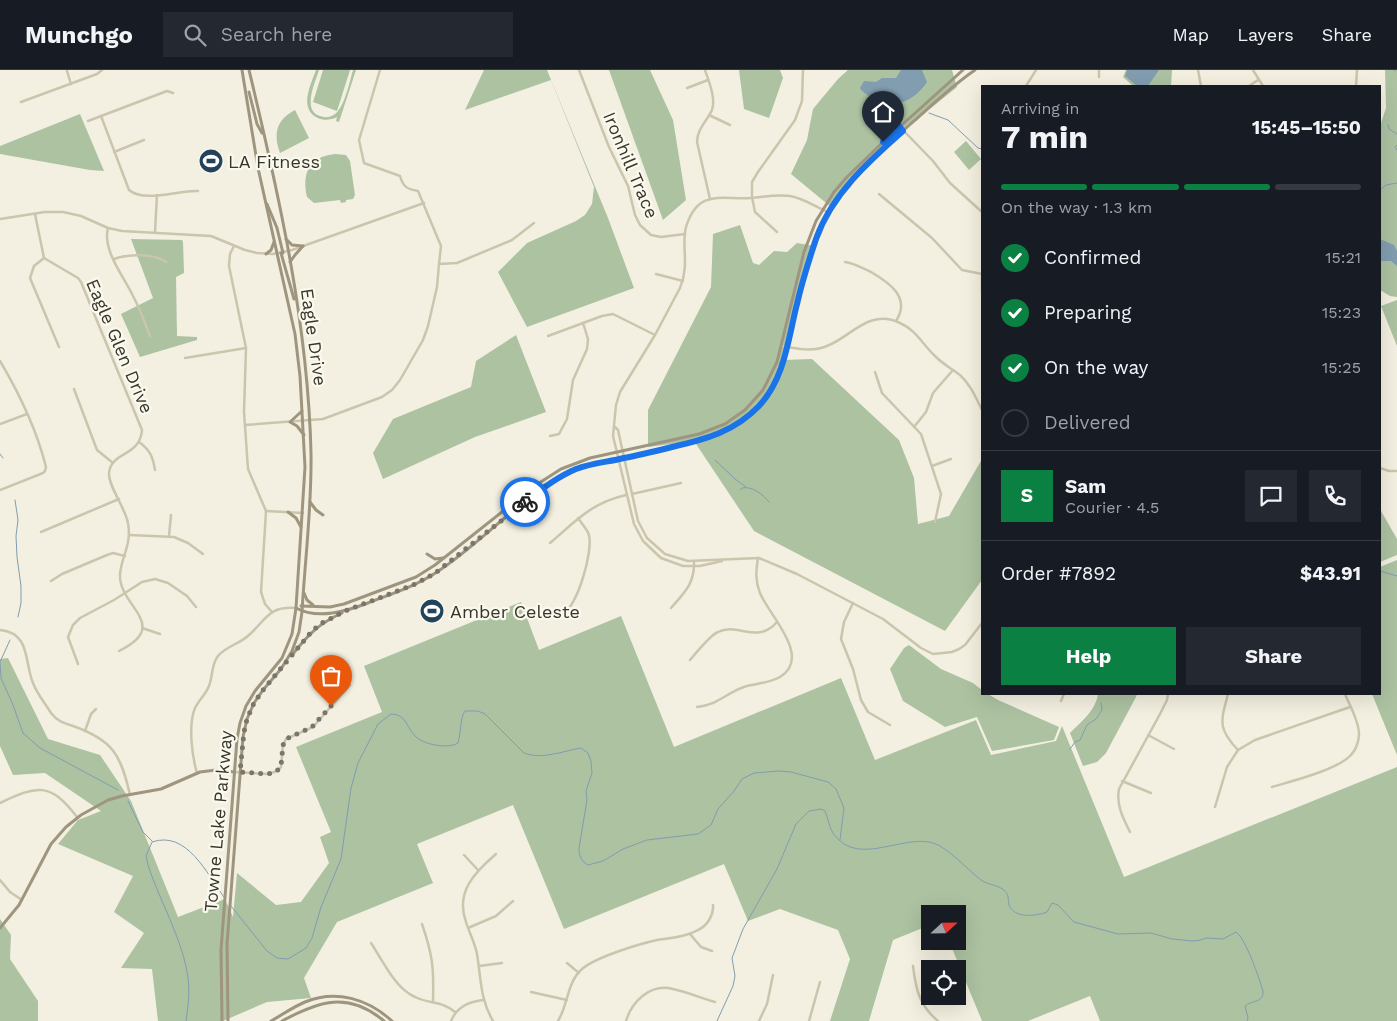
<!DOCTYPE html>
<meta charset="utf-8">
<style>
:root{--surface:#171b24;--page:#242831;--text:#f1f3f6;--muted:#9ea1a6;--line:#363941;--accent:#0b8043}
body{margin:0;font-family:"Work Sans",sans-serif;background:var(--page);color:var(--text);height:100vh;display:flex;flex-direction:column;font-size:19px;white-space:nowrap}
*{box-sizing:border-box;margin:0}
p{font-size:16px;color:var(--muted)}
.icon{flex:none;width:28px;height:28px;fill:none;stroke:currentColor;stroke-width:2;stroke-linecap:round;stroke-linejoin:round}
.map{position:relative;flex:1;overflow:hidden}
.side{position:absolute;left:981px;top:15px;width:400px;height:610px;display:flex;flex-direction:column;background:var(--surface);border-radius:0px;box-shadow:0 5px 20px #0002}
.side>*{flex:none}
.needle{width:32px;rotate:68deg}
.tools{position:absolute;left:921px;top:835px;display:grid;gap:10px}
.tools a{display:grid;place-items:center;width:45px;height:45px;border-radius:0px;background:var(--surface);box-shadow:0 5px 20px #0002;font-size:25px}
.pin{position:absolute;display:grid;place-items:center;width:42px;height:42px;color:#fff;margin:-51px -21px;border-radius:50% 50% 50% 0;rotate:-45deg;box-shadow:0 0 5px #0007}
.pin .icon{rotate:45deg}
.courier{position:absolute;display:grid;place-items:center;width:50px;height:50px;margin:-25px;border:4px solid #1a73e8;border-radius:50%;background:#fff;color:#222;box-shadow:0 1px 6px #0007}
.head em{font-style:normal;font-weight:700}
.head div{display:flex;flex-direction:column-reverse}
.head{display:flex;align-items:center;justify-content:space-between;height:85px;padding:0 20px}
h1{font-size:32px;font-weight:700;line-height:38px}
.bar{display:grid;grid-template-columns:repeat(4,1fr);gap:8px 5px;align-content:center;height:60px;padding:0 20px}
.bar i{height:6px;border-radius:4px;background:var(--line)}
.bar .selected{background:var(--accent)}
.bar p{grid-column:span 4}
.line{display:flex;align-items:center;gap:12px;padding:0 20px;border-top:1px solid var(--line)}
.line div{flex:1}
.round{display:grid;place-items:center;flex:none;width:52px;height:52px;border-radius:0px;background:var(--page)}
ol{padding:0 20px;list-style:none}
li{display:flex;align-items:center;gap:15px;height:55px}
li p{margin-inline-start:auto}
li .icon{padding:5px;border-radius:50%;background:var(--accent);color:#fff;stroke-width:4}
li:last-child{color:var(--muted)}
li i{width:28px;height:28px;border:2px solid var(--line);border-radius:50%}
.cta{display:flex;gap:10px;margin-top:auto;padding:10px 20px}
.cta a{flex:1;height:58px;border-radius:0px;background:var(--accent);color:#fff;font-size:20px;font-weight:700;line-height:58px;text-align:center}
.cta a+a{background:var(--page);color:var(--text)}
header{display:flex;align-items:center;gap:30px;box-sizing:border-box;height:70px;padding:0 25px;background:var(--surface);border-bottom:1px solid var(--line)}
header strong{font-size:24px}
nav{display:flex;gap:28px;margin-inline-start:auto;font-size:18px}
.search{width:350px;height:45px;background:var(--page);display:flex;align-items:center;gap:12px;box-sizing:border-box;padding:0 18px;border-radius:0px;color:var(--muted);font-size:19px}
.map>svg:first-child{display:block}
</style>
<header>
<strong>Munchgo</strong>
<div class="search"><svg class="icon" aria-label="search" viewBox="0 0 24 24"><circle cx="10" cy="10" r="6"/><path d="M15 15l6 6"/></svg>Search here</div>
<nav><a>Map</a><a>Layers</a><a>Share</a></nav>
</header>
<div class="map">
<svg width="1397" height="951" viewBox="0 0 1397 951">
<rect width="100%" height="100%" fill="#f3f0e1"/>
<!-- green -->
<g fill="#acc2a1">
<path d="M316 0H319C315 13 300 44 324 47 329 48 335 45 338 41 345 33 350 11 353 0H356L339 52 336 51 337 47C331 50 324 51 318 48 298 39 311 14 316 0Z"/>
<path d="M323 0H350L337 41 313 32Z"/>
<path d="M484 0H547L608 148 634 218 527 257 498 202 527 173 576 151 585 145 592 134 594 117 551 10 465 40Z"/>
<path d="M609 0H650L673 50 686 130 663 150Z"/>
<path d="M739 0H780L783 8 769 48 744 39Z"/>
<path d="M848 0H952L957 17 915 51 872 90 831 137 791 104 807 70 813 39 838 9Z"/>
<path d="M1126 0H1172L1171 16H1133L1123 7Z"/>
<path d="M1385 0H1397V227L1390 226 1380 220V139L1381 137 1380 130V56L1386 38Z"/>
<path d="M295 40 309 68 280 83C273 64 276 50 295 40Z"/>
<path d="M80 44 104 101 90 100 0 84V76Z"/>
<path d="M966 71 981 89 969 100 954 82Z"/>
<path d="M335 84 346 85 350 91 355 125 353 129 346 130V132L341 133 340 130 314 133 307 127C302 104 308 87 335 84Z"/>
<path d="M740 155 753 193 759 195 774 181 787 182 797 173 815 176 790 262 784 290 812 289 899 370 914 408 918 454 949 446 982 389V510L945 561 754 461 694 371 648 377V340L711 217 713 164Z"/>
<path d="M131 169 182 170 183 172 184 203 176 207 177 266 197 267V270L140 287 121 244 153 228Z"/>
<path d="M1397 230V276L1381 236Z"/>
<path d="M516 265 546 342 475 367 383 409 373 383 393 349 471 317 476 291Z"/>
<path d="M1380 439 1397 469V485L1380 492Z"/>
<path d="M1397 490V685L1372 624H1380V497Z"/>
<path d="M521 532 539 580 621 546 674 677 841 608 875 690 976 650 991 685 1056 671 1062 656 1124 807 1397 697V951H1100L1090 926 1028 951H982L949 871H958V844H930V855L893 870 869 951H830L850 889 838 860 780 839 748 851 724 794 564 859 513 735 417 774 433 813 337 852 304 908 311 928 267 932 223 951H158L152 899 121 898 144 863 114 842 133 806 58 774 78 750 101 741 45 703 13 705 0 676V589L8 588 48 669 100 685 131 731 178 847 225 829 233 847 237 803 276 835 301 832 329 793 320 767 331 762 296 677 382 642 364 596Z"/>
<path d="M909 575 941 599 973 613 982 620V624H988L998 630 1059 657 1054 670 992 681 977 647 945 657 903 631 890 599 904 578Z"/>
<path d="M1098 624H1137L1136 627 1106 683 1097 692 1083 696 1070 663C1081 652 1096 640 1098 624Z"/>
<path d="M0 849 11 865 10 889 38 931V951H0Z"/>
</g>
<!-- water -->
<g fill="#819daf">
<path d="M901 0H922L927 12C922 20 912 29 903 32 891 36 867 29 860 18L864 11 876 12 882 8H896Z"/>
<path d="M1127 0H1159L1148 16H1137L1125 6Z"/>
<path d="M1380 169 1394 175 1397 181V196L1391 191H1380Z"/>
</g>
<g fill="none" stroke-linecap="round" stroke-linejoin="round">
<!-- stream -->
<g stroke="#819daf" stroke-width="1">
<path d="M1395 1V0"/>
<path d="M929 43 948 50 978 78 982 79"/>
<path d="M1388 55 1389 59 1397 64"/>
<path d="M1397 75 1395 77 1397 80"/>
<path d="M1381 119 1386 115 1397 113"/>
<path d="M0 384 3 388"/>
<path d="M715 390 735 409 746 417"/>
<path d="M740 420 742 418C753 416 762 424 769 432"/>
<path d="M15 430 18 450 16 466 17 487 21 516V533L18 547"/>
<path d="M1380 501 1397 506"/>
<path d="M10 570 0 592 1 608 13 635 23 663 40 678 118 720"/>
<path d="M1070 679 1075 672 1080 670 1087 655 1096 649 1102 640 1101 633"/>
<path d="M128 731 143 762 152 771"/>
<path d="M231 836 267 881 277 888 288 889 306 878 312 868 321 837 341 789 351 718 358 693 378 654 391 644C407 644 406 658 416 667 425 675 448 679 458 673 461 664 460 647 465 641H478L485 644 524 683C542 690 563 681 581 678L588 683 591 691 592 703 586 721 587 730 579 778C579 786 581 791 588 795L603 791 623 779 647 770 698 764 711 755 718 739 734 721 742 709 754 703 779 701 791 702 817 709 828 712 836 719 844 738 840 770"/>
<path d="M186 951C188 937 190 923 188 908 183 870 160 832 148 795L146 786 152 772C187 760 207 804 224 827"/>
<path d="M717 951 733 916 735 906 732 888 743 859 777 799 796 754 809 741 821 739 825 741C828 748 829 757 833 763 859 801 909 758 940 776 955 785 967 799 981 810 988 815 999 815 1005 821 1009 825 1008 830 1009 835 1014 849 1037 846 1047 842L1052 833 1058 835 1074 852 1118 864 1151 863 1172 869 1193 871 1201 870 1206 868 1223 869 1236 862C1246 869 1259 908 1263 921 1264 933 1252 930 1245 936L1248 948 1247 951"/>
</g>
<!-- street -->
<g stroke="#cbc5ad" stroke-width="2.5">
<path d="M380 0 359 70 364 93 400 106C403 117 407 119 418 121L441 176 439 194 457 193 512 170 534 153"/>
<path d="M579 0 609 77 628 116 635 145 640 155 651 165 661 167 685 164"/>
<path d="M705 0C709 12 716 28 712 40 707 51 697 59 697 72L710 129"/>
<path d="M1099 0V7"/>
<path d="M1198 0 1201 16"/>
<path d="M1253 0 1263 16"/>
<path d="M67 1 71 14"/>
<path d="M1026 16 1036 0"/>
<path d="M1249 16 1258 10"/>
<path d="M1356 16 1357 0"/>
<path d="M687 18 708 10"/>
<path d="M21 32 97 4 102 0"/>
<path d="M709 45 730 55"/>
<path d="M101 46 129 120C144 133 179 120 198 121"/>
<path d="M88 51 167 21 173 23"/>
<path d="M900 57 933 91 950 113 982 142"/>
<path d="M114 82 144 70"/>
<path d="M879 124 932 168 962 200 982 204"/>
<path d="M35 144 44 188 78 208 81 212 142 360C140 387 111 381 109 403 108 416 125 437 128 453 132 476 121 486 120 505 119 537 172 555 119 581"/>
<path d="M0 149 45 142H63L81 146 108 158 122 161 211 166 245 180 257 183 273 184 292 180 424 133"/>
<path d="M108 158C102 180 124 207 133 226 140 239 145 253 150 266"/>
<path d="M155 162 157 125"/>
<path d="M777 162 755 142 752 127V112L758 102 795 50 802 31 803 0"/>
<path d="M234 176 230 184 229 196 246 278 244 342 248 399 266 441 261 522 265 534 272 542"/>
<path d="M44 188 34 196 30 208 59 277"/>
<path d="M114 189C128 184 153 183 166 192"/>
<path d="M845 192C854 193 862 198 871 202 890 213 911 228 896 251"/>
<path d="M656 204 683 211"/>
<path d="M982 206V223"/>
<path d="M548 266 602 246 613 244 655 265"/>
<path d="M782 276C797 279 813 282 827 276 851 267 869 238 900 253 916 260 923 275 936 287 943 294 952 299 960 305 971 315 976 328 982 340"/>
<path d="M185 288 246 278"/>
<path d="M0 291C19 323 37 361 46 397L45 401 43 403 0 420"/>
<path d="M875 302 882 323 921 364 941 424 935 452"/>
<path d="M74 319 97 380 113 393"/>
<path d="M0 354 27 344"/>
<path d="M245 355 323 349 382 327 392 320 400 310 423 270 428 256 437 217 439 194"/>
<path d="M615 357 618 360 638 451 647 468 665 484 688 491 759 488 797 504 883 549 921 578 933 584 952 582 959 579 965 575 982 553"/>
<path d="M914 357 926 342 933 323 953 300"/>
<path d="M550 366 559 364 567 349 573 310 587 279 588 269 583 253"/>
<path d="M139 372C150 380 153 387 155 400"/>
<path d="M932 396 951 389"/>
<path d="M1380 398 1389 401H1397"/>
<path d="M632 424 681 413"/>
<path d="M266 441 303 443"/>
<path d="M41 462 119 429"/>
<path d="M130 465 174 467 188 473 203 484"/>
<path d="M169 466 171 445"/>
<path d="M550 473C576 451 591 433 626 425"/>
<path d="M722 491 700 496H683L661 488 643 471 634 454 613 366 616 335 620 322 655 265 680 218C690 194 681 177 686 157 698 118 721 130 751 128 764 127 777 124 790 126 803 128 816 137 828 142"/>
<path d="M51 511 62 504 107 485 113 483 125 486"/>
<path d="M853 533 844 552 841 569 853 599 861 630 868 642 890 655"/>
<path d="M671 538C685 522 695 513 694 491"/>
<path d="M562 545C578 535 593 482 589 465 587 459 582 454 578 448"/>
<path d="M142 558 160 564"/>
<path d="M0 560C31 563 24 592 33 613 37 624 45 633 51 643 57 651 64 653 73 656 113 670 121 685 130 725"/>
<path d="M690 590C695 584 712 564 718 562 738 552 757 575 777 552"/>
<path d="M78 594 68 567 73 555 80 548 114 530 142 512 155 509 168 513 187 526 196 537"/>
<path d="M1228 624C1221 651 1217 658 1238 680"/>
<path d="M1061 631 1064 624"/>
<path d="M697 637C719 635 728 621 747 616 758 613 770 613 780 607 813 587 768 544 760 523 755 511 756 501 758 488"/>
<path d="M85 661 91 644 96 639"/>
<path d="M1148 665 1174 679"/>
<path d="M234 702 268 704 277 701 281 697 283 675 286 669 313 657 350 615"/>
<path d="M197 703C192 686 188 655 195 638 199 630 206 624 209 616 213 606 211 595 218 586 226 576 240 574 249 565 267 549 268 536 296 538"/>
<path d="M1122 711 1151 723"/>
<path d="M1272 717C1292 711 1337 700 1351 685 1356 680 1359 671 1359 664 1359 651 1350 636 1345 624"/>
<path d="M0 733C38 715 50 712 77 747"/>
<path d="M1215 737 1227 697 1238 680 1255 670 1350 637"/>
<path d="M1130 762C1123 748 1116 735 1119 719L1160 644 1167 630 1168 624"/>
<path d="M464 785 478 800"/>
<path d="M0 810 10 822 22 830"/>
<path d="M422 854C433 886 434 899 433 932"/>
<path d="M468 858 496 846 513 831"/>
<path d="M690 864 701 877 712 881"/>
<path d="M371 873C383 891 395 918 415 927 429 934 443 931 455 942"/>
<path d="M567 893 579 903"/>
<path d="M479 896 502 893"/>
<path d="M913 896C916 920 919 935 938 951"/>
<path d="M531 922 567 930"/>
<path d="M451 951C457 937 468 932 483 930"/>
<path d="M493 951C480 929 481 908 477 884 475 873 469 862 466 852 455 822 475 802 496 784"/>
<path d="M558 951C568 935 567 912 582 899 596 887 639 874 657 870 670 868 686 867 698 860 707 856 714 845 713 835"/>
<path d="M626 951C632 931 651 913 673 919 687 922 701 928 715 932"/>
<path d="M759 951 767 934 773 905"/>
<path d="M809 951 820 912"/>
</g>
<!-- secondary -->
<g stroke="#9f957e" stroke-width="3">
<path d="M249 22 257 54 262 63"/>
<path d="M267 134 277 158 283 183"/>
<path d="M286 169 292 175 303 176"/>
<path d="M281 183 294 229"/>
<path d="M266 184 271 180 274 172"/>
<path d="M290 192 295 185 303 176"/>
<path d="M302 341 290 352 297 356 304 365"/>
<path d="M310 432 316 440 323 445"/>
<path d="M288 442 296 448 301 457"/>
<path d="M427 484 435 489 443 488"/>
<path d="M304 523 307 530 313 535"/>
<path d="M301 536 330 537 344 534 416 507 435 495 536 415 561 399 590 388 699 364 725 354 745 340 763 320 777 292 804 182 816 151 834 122 847 107 883 72 963 0"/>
<path d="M296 538C318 550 347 541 368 533 391 524 416 516 437 502 477 476 510 439 551 412 573 398 596 393 621 389 637 386 652 382 667 378 703 369 732 364 759 336 784 309 788 271 796 237 801 214 808 191 816 169 833 120 876 85 914 51 933 34 953 15 975 0"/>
<path d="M292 585C308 565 318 554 342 543"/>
<path d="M0 858 19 835 51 774 66 757 81 745 108 730 122 726 161 719 200 702 216 700 234 702"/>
<path d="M222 951 221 880 237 669 240 653 246 636 255 621 282 588 292 564 296 538 305 397 300 306 295 264 258 98 242 0"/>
<path d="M228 951 227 874 243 667 247 649 254 633 263 620 281 599 292 581 299 562 302 542C305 489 312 436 311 383 308 254 279 125 249 0"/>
<path d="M271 951C282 945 293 937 305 932 336 919 368 929 392 951"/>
<path d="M282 951C319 931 348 921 384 951"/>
</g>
</g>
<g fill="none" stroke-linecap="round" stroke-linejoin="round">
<!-- done -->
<path stroke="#7a766b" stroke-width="5" stroke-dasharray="0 9" d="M331 636 312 657 286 669 283 675 281 696 277 701 268 704 240 702 244 662 247 649 254 633 263 620 312 561 322 553 345 541 413 515 434 504 525 432"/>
<!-- route -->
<path stroke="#1a73e8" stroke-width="6" d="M525 432C541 419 557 407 576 399 592 393 608 392 624 388 640 385 656 381 672 377 706 369 734 362 759 336 785 308 788 269 797 234 802 212 809 190 816 169 832 124 869 91 903 61L900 57 883 72"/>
</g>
<!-- icons -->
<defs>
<symbol id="stadium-disc" viewBox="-11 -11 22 22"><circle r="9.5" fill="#22435a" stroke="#faf9ee"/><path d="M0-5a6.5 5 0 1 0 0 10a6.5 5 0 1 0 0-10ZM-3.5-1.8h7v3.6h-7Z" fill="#fff"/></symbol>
</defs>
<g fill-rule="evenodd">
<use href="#stadium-disc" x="197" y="77" width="28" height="28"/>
<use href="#stadium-disc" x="418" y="527" width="28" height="28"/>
</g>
<g text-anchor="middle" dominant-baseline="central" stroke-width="4.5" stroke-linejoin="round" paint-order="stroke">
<!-- poi labels -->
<g font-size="18" fill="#39352b" stroke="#faf9ee" text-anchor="start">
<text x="228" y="91">LA Fitness</text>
<text x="450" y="541">Amber Celeste</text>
</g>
<!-- street labels -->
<g font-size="18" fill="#39352b" stroke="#faf9ee">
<text transform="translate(631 95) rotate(67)">Ironhill Trace</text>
<text transform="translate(314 267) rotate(82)">Eagle Drive</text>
<text transform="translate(120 276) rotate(67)">Eagle Glen Drive</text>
<text transform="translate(218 751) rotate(-85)">Towne Lake Parkway</text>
</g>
</g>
</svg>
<div class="tools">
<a><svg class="needle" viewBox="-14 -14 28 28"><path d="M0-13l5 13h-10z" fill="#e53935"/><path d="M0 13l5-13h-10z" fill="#9ea1a6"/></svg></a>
<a><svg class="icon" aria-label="locate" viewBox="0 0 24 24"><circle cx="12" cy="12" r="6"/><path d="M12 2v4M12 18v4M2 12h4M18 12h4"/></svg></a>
</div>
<div class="pin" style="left:331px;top:636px;background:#ea580c"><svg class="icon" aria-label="bag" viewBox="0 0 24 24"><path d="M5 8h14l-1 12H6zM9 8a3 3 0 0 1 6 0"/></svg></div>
<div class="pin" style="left:883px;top:72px;background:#1f2937"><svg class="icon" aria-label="home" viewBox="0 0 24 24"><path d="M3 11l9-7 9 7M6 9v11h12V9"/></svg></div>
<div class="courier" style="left:525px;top:432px"><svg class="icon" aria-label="bike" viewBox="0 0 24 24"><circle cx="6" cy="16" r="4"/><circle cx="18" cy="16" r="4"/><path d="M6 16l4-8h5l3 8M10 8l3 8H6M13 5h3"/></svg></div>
<section class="side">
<div class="head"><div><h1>7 min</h1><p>Arriving in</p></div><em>15:45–15:50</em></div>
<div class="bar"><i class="selected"></i><i class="selected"></i><i class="selected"></i><i></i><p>On the way · 1.3 km</p></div>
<ol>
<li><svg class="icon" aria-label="check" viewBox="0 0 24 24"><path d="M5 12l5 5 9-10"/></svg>Confirmed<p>15:21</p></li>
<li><svg class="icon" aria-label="check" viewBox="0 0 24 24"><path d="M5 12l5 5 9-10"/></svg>Preparing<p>15:23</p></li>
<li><svg class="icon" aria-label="check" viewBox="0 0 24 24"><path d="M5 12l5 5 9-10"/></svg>On the way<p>15:25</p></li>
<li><i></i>Delivered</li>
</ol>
<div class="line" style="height:90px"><b class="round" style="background:var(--accent);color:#fff">S</b><div><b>Sam</b><p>Courier · 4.5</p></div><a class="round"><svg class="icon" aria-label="chat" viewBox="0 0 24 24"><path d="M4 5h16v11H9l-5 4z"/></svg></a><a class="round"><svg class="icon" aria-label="phone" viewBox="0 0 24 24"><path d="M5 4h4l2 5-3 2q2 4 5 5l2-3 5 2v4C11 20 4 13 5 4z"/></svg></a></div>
<div class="line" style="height:65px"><div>Order #7892</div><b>$43.91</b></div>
<div class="cta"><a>Help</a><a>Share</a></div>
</section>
</div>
